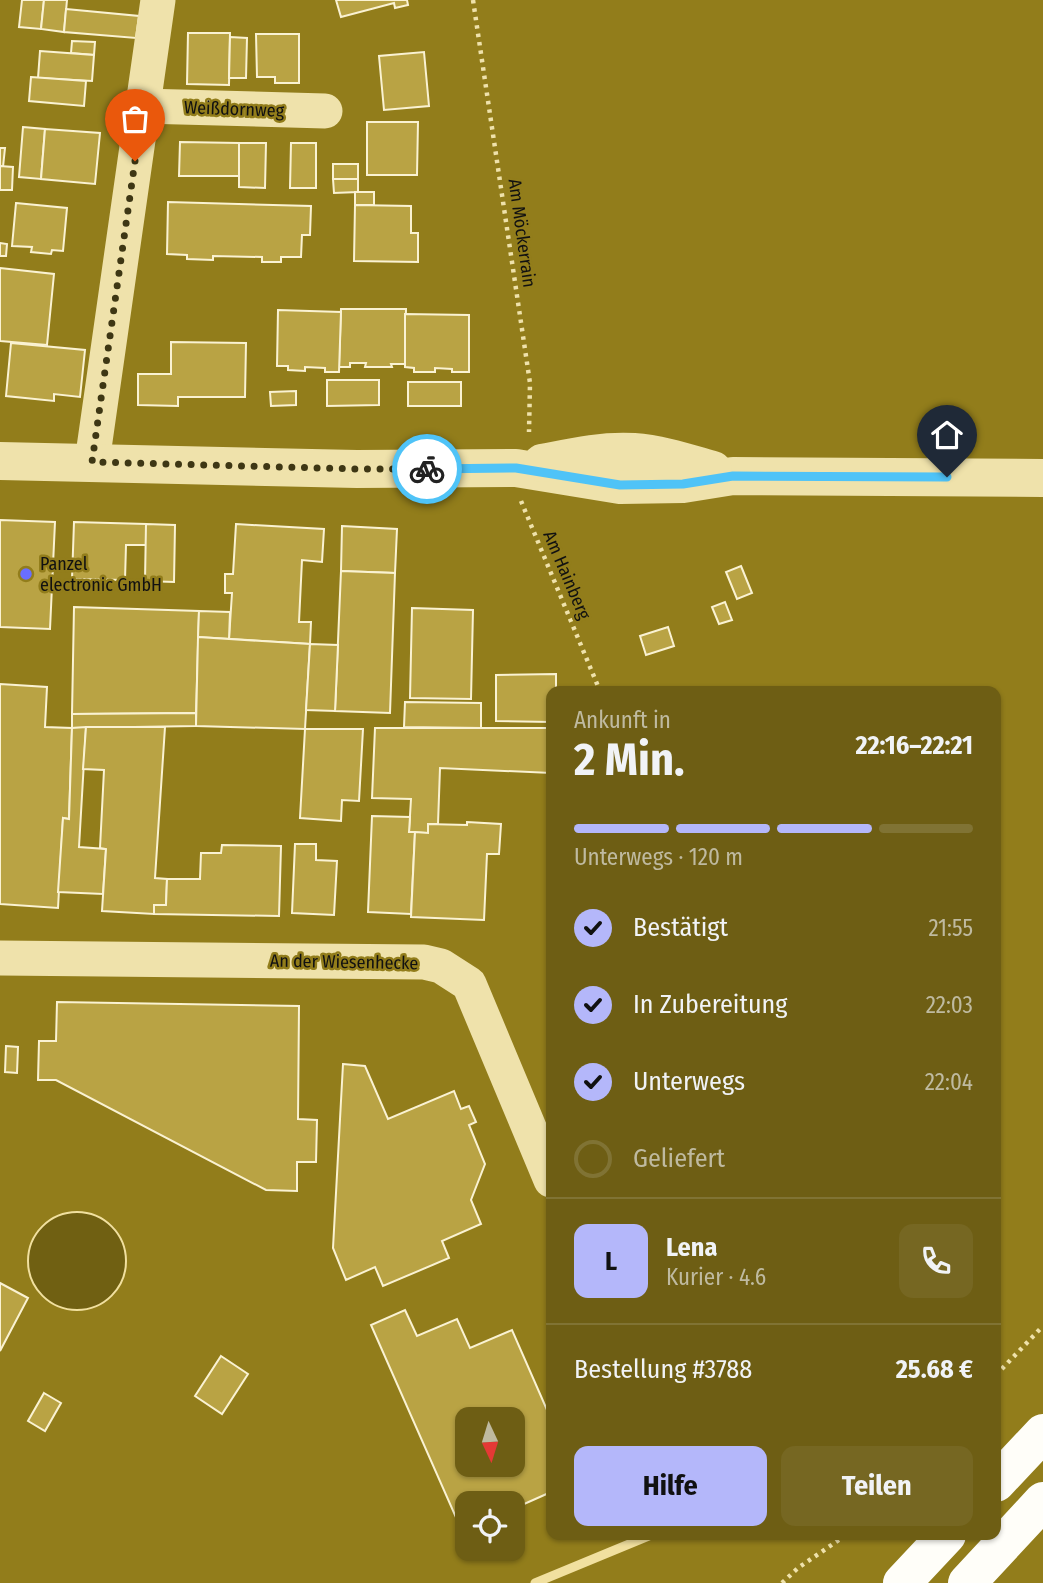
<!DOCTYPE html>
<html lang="de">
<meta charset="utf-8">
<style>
:root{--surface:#6e5e14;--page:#766722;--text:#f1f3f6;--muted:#bfbaa0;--line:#807334;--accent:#b4b7fa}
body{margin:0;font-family:"Fira Sans Condensed",sans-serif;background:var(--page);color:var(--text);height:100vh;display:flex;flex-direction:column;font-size:26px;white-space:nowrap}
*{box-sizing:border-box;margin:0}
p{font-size:23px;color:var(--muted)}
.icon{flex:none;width:38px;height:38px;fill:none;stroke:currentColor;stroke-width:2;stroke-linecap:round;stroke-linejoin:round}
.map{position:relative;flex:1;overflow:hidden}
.sheet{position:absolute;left:546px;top:686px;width:455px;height:854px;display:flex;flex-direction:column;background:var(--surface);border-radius:14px;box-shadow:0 2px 5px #0004}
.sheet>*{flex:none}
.needle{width:46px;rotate:176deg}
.fabs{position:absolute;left:455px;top:1407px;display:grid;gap:14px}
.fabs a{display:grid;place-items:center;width:70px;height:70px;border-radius:14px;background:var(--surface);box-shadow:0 2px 5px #0004;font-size:35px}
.pin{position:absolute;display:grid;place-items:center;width:60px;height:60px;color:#fff;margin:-72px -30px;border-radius:50% 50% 50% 0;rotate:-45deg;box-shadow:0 0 7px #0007}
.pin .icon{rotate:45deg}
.courier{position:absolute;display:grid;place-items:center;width:70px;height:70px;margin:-35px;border:5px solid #4fc3f7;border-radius:50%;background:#fff;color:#222;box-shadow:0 2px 9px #0007}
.headline em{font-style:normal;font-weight:700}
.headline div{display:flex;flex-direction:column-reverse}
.headline{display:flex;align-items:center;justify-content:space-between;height:119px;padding:0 28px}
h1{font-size:46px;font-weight:700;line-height:52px}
.bar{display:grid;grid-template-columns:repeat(4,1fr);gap:10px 7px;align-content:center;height:84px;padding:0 28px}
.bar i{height:9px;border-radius:5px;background:var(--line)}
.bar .current{background:var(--accent)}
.bar p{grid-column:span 4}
.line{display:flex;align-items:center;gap:18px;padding:0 28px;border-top:2px solid var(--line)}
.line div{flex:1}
.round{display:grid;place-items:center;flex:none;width:74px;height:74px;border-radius:14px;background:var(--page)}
ol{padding:0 28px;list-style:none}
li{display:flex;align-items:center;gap:21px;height:77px}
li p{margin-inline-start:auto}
li .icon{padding:7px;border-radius:50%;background:var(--accent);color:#111;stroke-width:4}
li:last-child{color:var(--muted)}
li i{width:38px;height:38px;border:4px solid var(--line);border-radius:50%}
.action{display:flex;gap:14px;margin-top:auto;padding:14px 28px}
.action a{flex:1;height:80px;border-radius:14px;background:var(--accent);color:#111;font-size:28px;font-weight:700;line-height:80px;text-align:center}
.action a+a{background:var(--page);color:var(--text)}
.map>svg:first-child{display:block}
</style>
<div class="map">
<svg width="1043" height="1583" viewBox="0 0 1043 1583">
<rect width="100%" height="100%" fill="#927d1b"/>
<!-- water -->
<circle fill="#706012" stroke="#f1e09f" stroke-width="2" cx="77" cy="1261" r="49"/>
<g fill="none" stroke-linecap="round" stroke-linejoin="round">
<!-- stream -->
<path stroke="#f1e09f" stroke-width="9" d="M535 1583 651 1535"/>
</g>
<!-- building -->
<g fill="#b9a344" stroke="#faf2d2" stroke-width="2" fill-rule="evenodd">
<path d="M22 0H44L41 29 19 27Z"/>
<path d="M44 0H67L64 32 41 29Z"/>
<path d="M336 0H407L408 5 395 8 394 3 341 17Z"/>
<path d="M66 9 139 16 136 38 64 32Z"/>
<path d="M188 33H230L229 85 187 84Z"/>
<path d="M256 34H299V83H275V77H257Z"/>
<path d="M230 37 247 38 246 78H229Z"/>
<path d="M72 41 95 42 94 55 71 53Z"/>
<path d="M40 51 94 55 92 81 38 78Z"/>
<path d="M424 52 429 106 384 110 379 56Z"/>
<path d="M31 77 86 81 84 106 29 101Z"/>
<path d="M367 122H418L417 175H367Z"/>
<path d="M23 127 45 129 41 179 19 177Z"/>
<path d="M45 129 100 133 95 184 41 179Z"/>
<path d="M180 142 239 143V176H179Z"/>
<path d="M239 143H266L265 188 239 187Z"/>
<path d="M291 143H316V188H290Z"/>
<path d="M0 148H5L3 167 0 166Z"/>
<rect x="333" y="164" width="25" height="15"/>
<path d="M0 166 13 167 12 190H0Z"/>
<path d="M333 179H358V192L334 193Z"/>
<rect x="355" y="192" width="19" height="13"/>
<path d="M168 202 311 206 310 235H302L301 257H281V262H262V257L213 256V260L187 259V255L167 254Z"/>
<path d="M16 203 67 208 63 251 52 250 51 254 31 252 32 247 12 246Z"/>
<path d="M355 205 411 206V233H418V262L354 261Z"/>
<path d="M0 243 7 244 6 256H0Z"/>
<path d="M0 268 54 274 47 345 0 341Z"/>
<path d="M341 309H406L405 364H391L392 367H365L366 363H350V367H339Z"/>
<path d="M278 310 341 312 339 372H325V368L305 367V371L288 370V366H277Z"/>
<path d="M405 314 469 315V372H452V369L435 368V372H414V368L405 367Z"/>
<path d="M171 342 246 343 245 397H178V406L138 405V374H171Z"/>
<path d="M11 343 85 350 80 397 54 394V401L6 396Z"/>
<path d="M327 380H379V405L327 406Z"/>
<rect x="408" y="382" width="53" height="24"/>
<path d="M296 391V405L271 406 270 392Z"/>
<path d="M0 520 55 522 50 629 0 627Z"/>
<path d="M74 522 146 524V545H126L125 580 72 579Z"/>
<path d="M146 524 175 525 174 582 145 581Z"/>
<path d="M236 524 324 529 322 562 302 560 299 622H311L310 644 229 639 232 593H225V574H233Z"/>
<path d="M342 526 397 529 395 573 341 571Z"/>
<path d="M741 566 752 593 737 599 726 572Z"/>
<path d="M341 571 395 573 390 713 335 711Z"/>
<path d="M725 602 732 620 719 624 712 607Z"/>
<path d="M74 607 199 611 196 713 72 714Z"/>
<path d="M412 608 473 610 471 699 410 698Z"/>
<path d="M199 611 230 612 229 639 198 637Z"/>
<path d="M668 627 674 646 646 655 640 636Z"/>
<path d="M198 637 310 644 305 729 196 726Z"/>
<path d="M310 644 338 645 335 711 306 710Z"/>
<path d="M556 674V691H551V722L496 721V675Z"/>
<path d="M0 684 47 687 45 727 72 728 69 819 63 818 58 908 0 904Z"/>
<path d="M405 702 481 703V728L404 727Z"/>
<path d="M196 713V726L72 728V714Z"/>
<path d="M86 727 79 847 106 849 103 894 58 892 63 818 69 819 72 728Z"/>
<path d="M86 727H165L155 878 167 879 166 905H154V914L102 911 106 849 100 848 104 770 83 769Z"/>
<path d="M375 728H551V773L440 768 438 824H428V833L409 832 411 799 372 798Z"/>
<path d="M305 729H363L359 801 342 800 341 821 300 818Z"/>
<path d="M372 816 410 817 409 832H415L411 914 368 912Z"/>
<path d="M467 822 501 824 499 854H487L484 920 411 917 415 832 428 833V824L467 825Z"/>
<path d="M295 844H316V860L337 861 334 915 292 913Z"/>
<path d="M222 845 281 846 279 916 154 914V905H166L167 879H200L201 853H221Z"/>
<path d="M57 1002 299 1006 298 1119 317 1120 316 1162H297V1191L266 1190 56 1080H38L39 1041H56Z"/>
<path d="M6 1046 18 1047 17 1073 5 1072Z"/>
<path d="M343 1064 365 1066 388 1119 454 1091 461 1109 469 1106 476 1122 469 1125 485 1164 471 1200 481 1224 442 1241 449 1258 383 1286 375 1267 346 1280 333 1248Z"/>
<path d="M0 1283 28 1298 0 1351Z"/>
<path d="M405 1310 417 1336 457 1319 470 1348 512 1330 551 1419V1492L513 1509V1503H467V1529L462 1531 371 1325ZM467 1419H513V1465H467Z"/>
<path d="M221 1356 248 1374 222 1414 195 1396Z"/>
<path d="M44 1393 61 1403 45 1431 28 1421Z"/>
</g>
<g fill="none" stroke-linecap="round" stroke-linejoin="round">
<!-- path -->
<g stroke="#efe2ab" stroke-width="4.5" stroke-dasharray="3.5 5" stroke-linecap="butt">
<path d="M473 0 530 383 529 432"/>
<path d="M521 501 600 691"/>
<path d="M996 1375 1043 1326"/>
<path d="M782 1583 798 1568 846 1535"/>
</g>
<!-- minor -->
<g stroke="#efe2ab" stroke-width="35">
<path d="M142 106 325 111"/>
<path d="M92 462 158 0"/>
<path d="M0 958 424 962 441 966 469 984 551 1180"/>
</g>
<!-- tertiary -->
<g stroke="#efe2ab" stroke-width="38">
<path d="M0 461 357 469 516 468 620 485 683 484 733 476 1043 478"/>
<path d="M542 463C572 457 603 450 634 452 661 454 688 463 713 470"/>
</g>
<!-- trunk -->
<g stroke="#fffef9" stroke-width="38">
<path d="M996 1483 1043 1433"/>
<path d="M902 1583 947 1535"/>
<path d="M967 1583 1043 1501"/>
</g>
</g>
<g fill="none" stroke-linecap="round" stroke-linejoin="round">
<!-- done -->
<path stroke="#3e3714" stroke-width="7" stroke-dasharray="0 12.6" d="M135 161 92 462 357 469H427"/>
<!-- route -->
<path stroke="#4fc3f7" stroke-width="9" d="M427 469 516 468 620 485 683 484 733 476 947 477"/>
</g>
<!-- markers -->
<circle fill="#696eff" stroke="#927d1b" stroke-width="2.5" cx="26" cy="574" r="7"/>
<g text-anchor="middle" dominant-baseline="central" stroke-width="5" stroke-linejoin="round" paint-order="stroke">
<!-- street labels -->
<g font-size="18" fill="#111" stroke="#927d1b">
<text transform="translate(234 109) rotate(2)">Weißdornweg</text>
<text transform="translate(522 233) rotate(82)">Am Möckerrain</text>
<text transform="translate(567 575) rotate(67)">Am Hainberg</text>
<text transform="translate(344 962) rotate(1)">An der Wiesenhecke</text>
</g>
<!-- poi labels -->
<g font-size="18" fill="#111" stroke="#927d1b" text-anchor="start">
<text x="40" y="564">Panzel<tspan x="40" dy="21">electronic GmbH</tspan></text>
</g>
</g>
</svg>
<div class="fabs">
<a><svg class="needle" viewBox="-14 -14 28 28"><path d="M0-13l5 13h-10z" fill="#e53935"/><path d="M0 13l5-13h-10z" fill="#bfbaa0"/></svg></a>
<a><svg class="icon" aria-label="locate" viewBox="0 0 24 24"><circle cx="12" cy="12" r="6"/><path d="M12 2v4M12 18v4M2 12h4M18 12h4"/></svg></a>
</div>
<div class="pin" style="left:135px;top:161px;background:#ea580c"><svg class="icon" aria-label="bag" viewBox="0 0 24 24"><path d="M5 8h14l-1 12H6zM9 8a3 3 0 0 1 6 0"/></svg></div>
<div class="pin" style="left:947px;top:477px;background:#1f2937"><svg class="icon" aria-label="home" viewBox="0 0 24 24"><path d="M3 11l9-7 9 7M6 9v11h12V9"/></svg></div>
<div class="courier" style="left:427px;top:469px"><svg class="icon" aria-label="bike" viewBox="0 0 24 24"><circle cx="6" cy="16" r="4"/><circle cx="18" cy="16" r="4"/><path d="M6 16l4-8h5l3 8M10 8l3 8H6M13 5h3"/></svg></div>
<section class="sheet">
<div class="headline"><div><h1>2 Min.</h1><p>Ankunft in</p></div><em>22:16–22:21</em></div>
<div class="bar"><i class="current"></i><i class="current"></i><i class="current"></i><i></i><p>Unterwegs · 120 m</p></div>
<ol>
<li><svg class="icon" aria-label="check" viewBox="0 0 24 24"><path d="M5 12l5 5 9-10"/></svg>Bestätigt<p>21:55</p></li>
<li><svg class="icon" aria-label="check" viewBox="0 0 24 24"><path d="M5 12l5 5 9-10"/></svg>In Zubereitung<p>22:03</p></li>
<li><svg class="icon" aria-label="check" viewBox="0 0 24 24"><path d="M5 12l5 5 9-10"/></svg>Unterwegs<p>22:04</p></li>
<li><i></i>Geliefert</li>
</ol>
<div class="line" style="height:126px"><b class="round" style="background:var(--accent);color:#111">L</b><div><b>Lena</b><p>Kurier · 4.6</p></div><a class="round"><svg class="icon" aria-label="phone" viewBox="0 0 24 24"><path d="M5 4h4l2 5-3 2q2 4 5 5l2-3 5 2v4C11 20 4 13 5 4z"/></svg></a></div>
<div class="line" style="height:91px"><div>Bestellung #3788</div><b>25.68 €</b></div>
<div class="action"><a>Hilfe</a><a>Teilen</a></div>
</section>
</div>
